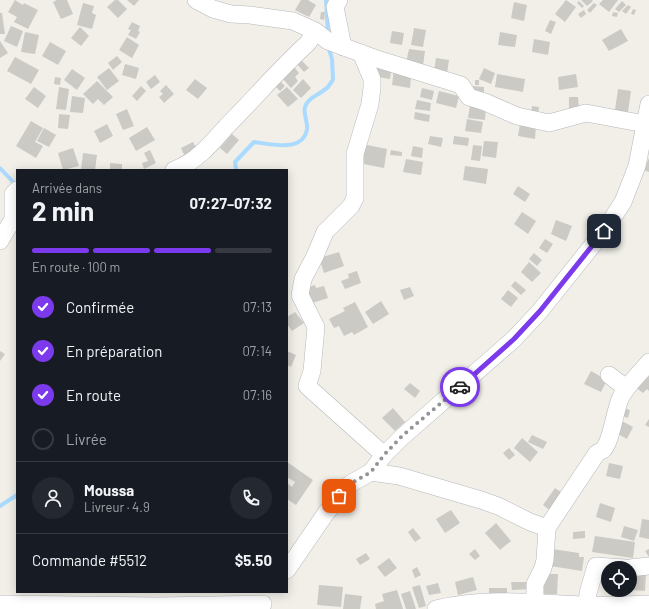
<!DOCTYPE html>
<html lang="fr">
<meta charset="utf-8">
<style>
:root{--surface:#171b24;--page:#242831;--text:#f1f3f6;--muted:#9ea1a6;--line:#363941;--accent:#7c3aed}
body{margin:0;font-family:Barlow,sans-serif;background:var(--page);color:var(--text);height:100vh;display:flex;flex-direction:column;font-size:15px;white-space:nowrap}
*{box-sizing:border-box;margin:0}
p{font-size:13px;color:var(--muted)}
.icon{flex:none;width:22px;height:22px;fill:none;stroke:currentColor;stroke-width:2;stroke-linecap:round;stroke-linejoin:round}
.map{position:relative;flex:1;overflow:hidden}
.details{position:absolute;left:16px;top:169px;width:272px;height:424px;display:flex;flex-direction:column;background:var(--surface);border-radius:0px;box-shadow:0 2px 10px #0003}
.details>*{flex:none}
.controls{position:absolute;left:601px;top:561px;display:grid;gap:8px}
.controls a{display:grid;place-items:center;width:36px;height:36px;border-radius:50%;background:var(--surface);box-shadow:0 2px 10px #0003;font-size:20px}
.pin{position:absolute;display:grid;place-items:center;width:34px;height:34px;color:#fff;margin:-17px;border-radius:8px;box-shadow:0 2px 6px #0006}
.courier{position:absolute;display:grid;place-items:center;width:40px;height:40px;margin:-20px;border:3px solid #7c3aed;border-radius:50%;background:#fff;color:#222;box-shadow:0 1px 5px #0007}
.head em{font-style:normal;font-weight:700}
.head div{display:flex;flex-direction:column-reverse}
.head{display:flex;align-items:center;justify-content:space-between;height:68px;padding:0 16px}
h1{font-size:26px;font-weight:700;line-height:30px}
.bar{display:grid;grid-template-columns:repeat(4,1fr);gap:6px 4px;align-content:center;height:48px;padding:0 16px}
.bar i{height:5px;border-radius:3px;background:var(--line)}
.bar .selected{background:var(--accent)}
.bar p{grid-column:span 4}
.line{display:flex;align-items:center;gap:10px;padding:0 16px;border-top:1px solid var(--line)}
.line div{flex:1}
.round{display:grid;place-items:center;flex:none;width:42px;height:42px;border-radius:21px;background:var(--page)}
ol{padding:0 16px;list-style:none}
li{display:flex;align-items:center;gap:12px;height:44px}
li p{margin-inline-start:auto}
li .icon{padding:4px;border-radius:50%;background:var(--accent);color:#fff;stroke-width:4}
li:last-child{color:var(--muted)}
li i{width:22px;height:22px;border:2px solid var(--line);border-radius:50%}
.map>svg:first-child{display:block}
</style>
<div class="map">
<svg width="649" height="609" viewBox="0 0 649 609">
<rect width="100%" height="100%" fill="#f1efe8"/>
<g fill="none" stroke-linecap="round" stroke-linejoin="round">
<!-- stream -->
<g stroke="#aadaff" stroke-width="4">
<path d="M326 0 328 34"/>
<path d="M0 168 16 185"/>
<path d="M236 170 235 162 254 142C271 144 303 153 307 129 308 122 303 114 305 107 308 97 321 94 328 87 330 84 332 82 333 79L332 59 328 46"/>
<path d="M0 506 17 495"/>
</g>
</g>
<!-- building -->
<g fill="#cccac5">
<path d="M15 0 23 5 24 3 38 10 28 29 14 22 17 17 8 12Z"/>
<path d="M57 0H67L73 14 61 19 53 2Z"/>
<path d="M115 0H118L127 9 118 18 107 7Z"/>
<path d="M127 0H139L134 6Z"/>
<path d="M301 0H308L316 5 309 17 295 10Z"/>
<path d="M566 0 576 7 565 22 555 14Z"/>
<path d="M581 0H592L593 1 587 6Z"/>
<path d="M603 0H618L609 12 599 4Z"/>
<path d="M579 1 584 6 582 8 577 3Z"/>
<path d="M622 1 626 5 619 12 615 9Z"/>
<path d="M514 2 527 5 524 21 511 18Z"/>
<path d="M83 3 94 6 92 13 96 15 92 29 77 25Z"/>
<path d="M594 3 597 5 590 13 587 10Z"/>
<path d="M628 5 631 7 626 14 622 11Z"/>
<path d="M633 9 636 10 634 15 631 14Z"/>
<path d="M584 10 586 14 581 18 578 14Z"/>
<path d="M321 12H325L324 20 320 19Z"/>
<path d="M613 12 618 13 617 17 612 16Z"/>
<path d="M0 13H2L5 34H0Z"/>
<path d="M550 20 556 22 551 34 545 31Z"/>
<path d="M132 22 140 26 138 31 140 32 136 39 128 35 131 30 128 29Z"/>
<path d="M11 26 23 31 17 47 4 41Z"/>
<path d="M80 27 89 36 81 46 71 38Z"/>
<path d="M414 28 426 30 423 47 411 45Z"/>
<path d="M621 29 628 41 609 51 602 40Z"/>
<path d="M392 31 404 33 402 45 390 43Z"/>
<path d="M25 32 39 35 35 54 21 52Z"/>
<path d="M500 32 517 35 515 47 498 45Z"/>
<path d="M127 37 139 45 132 58 119 50Z"/>
<path d="M534 39 550 42 548 55 532 52Z"/>
<path d="M0 41 8 53 0 58Z"/>
<path d="M50 42 66 51 58 65 42 56Z"/>
<path d="M409 49 425 51 423 66 406 63Z"/>
<path d="M117 56 122 62 113 70 108 63Z"/>
<path d="M15 57 39 70 31 84 7 71Z"/>
<path d="M299 58 309 68 304 72 295 62Z"/>
<path d="M436 58 449 60 447 73 434 71Z"/>
<path d="M374 63 392 66 390 79 372 76Z"/>
<path d="M125 64 139 68 136 79 122 75Z"/>
<path d="M294 67 299 73 295 77 298 81 291 88 281 77Z"/>
<path d="M109 68 119 81 107 90 97 77Z"/>
<path d="M394 68 411 77 410 88 392 85Z"/>
<path d="M484 68 495 73 491 84 479 79Z"/>
<path d="M72 69 85 78 77 90 64 80Z"/>
<path d="M497 74 525 79 523 92 495 87Z"/>
<path d="M576 74 578 87 559 90 558 77Z"/>
<path d="M155 75 160 82 151 89 146 82Z"/>
<path d="M55 77 61 78 60 85 54 84Z"/>
<path d="M195 79 207 88 198 99 186 90Z"/>
<path d="M303 79 311 88 301 98 293 90Z"/>
<path d="M279 80 285 86 280 91 274 85Z"/>
<rect x="475" y="80" width="4" height="5"/>
<path d="M97 81 113 97 104 105 98 99 93 104 83 94Z"/>
<path d="M166 85 174 94 164 103 159 97 163 94 160 91Z"/>
<path d="M141 86 146 91 137 101 132 96Z"/>
<path d="M472 86 484 87V93L472 92Z"/>
<path d="M34 87 46 96 38 108 25 99Z"/>
<path d="M59 87 69 89 66 110 56 109Z"/>
<path d="M287 87 298 99 288 107 277 95Z"/>
<path d="M422 88 434 91 432 100 420 97Z"/>
<path d="M618 89 631 91 628 112 615 110Z"/>
<path d="M439 91 459 96 456 108 436 103Z"/>
<path d="M72 96 85 98 83 113 70 112Z"/>
<path d="M569 97H578L579 109 569 110Z"/>
<path d="M417 100 431 103 430 111 415 109Z"/>
<path d="M470 105 486 107 485 120 468 118Z"/>
<path d="M532 106 539 107 538 114 531 113Z"/>
<path d="M127 109 134 126 123 130 116 114Z"/>
<path d="M415 112 430 115 429 122 414 119Z"/>
<path d="M59 114 70 115 68 129 58 128Z"/>
<path d="M467 119 483 122 481 133 465 131Z"/>
<path d="M31 121 43 128 35 142 43 146 36 158 16 146Z"/>
<path d="M107 124 113 136 100 143 94 131Z"/>
<path d="M520 124 536 126 535 139 518 136Z"/>
<path d="M147 127 155 140 136 151 129 138Z"/>
<path d="M44 128 56 135 49 147 37 141Z"/>
<path d="M232 134 239 140 227 154 220 148Z"/>
<path d="M430 136 443 138 441 147 428 144Z"/>
<path d="M454 136 469 138 468 146 453 144Z"/>
<path d="M484 141 498 142 496 158 482 156Z"/>
<path d="M193 142 199 153 186 159 181 148Z"/>
<path d="M362 144 387 149 384 168 358 163Z"/>
<path d="M473 145 482 146 480 161 471 160Z"/>
<path d="M413 146 423 148 422 158 411 156Z"/>
<path d="M73 148 79 166 63 170 58 153Z"/>
<path d="M150 150 156 163 144 169 142 163 148 161 144 153Z"/>
<path d="M391 150 402 152V156L390 155Z"/>
<path d="M83 153 97 155 95 170H81Z"/>
<path d="M649 158V172L644 170Z"/>
<path d="M406 159 423 162 421 175 403 172Z"/>
<path d="M110 163 122 164V170H110Z"/>
<path d="M465 166 488 169 486 184 463 180Z"/>
<path d="M518 186 530 194 525 202 513 194Z"/>
<path d="M522 212 536 221 528 234 514 224Z"/>
<path d="M556 220 572 226 566 241 551 234Z"/>
<path d="M545 239 553 244 547 253 539 248Z"/>
<path d="M339 252 344 266 324 273 319 258Z"/>
<path d="M534 253 542 260 537 266 529 259Z"/>
<path d="M529 262 541 273 532 282 521 272Z"/>
<path d="M357 271 361 283 345 289 341 281 349 278 348 274Z"/>
<path d="M515 281 526 290 521 295 511 286Z"/>
<path d="M315 285 316 288 324 286 328 298 309 304 303 289Z"/>
<path d="M410 287 414 296 404 300 400 290Z"/>
<path d="M508 290 518 298 511 307 501 299Z"/>
<path d="M381 301 389 314 373 324 365 312Z"/>
<path d="M355 302 368 327 354 335 352 332 344 336 339 326 334 328 329 319 345 311 343 308Z"/>
<path d="M295 312 304 323 292 331 287 324V317Z"/>
<path d="M0 351 5 354 0 361Z"/>
<path d="M287 351 296 355 291 367 287 365Z"/>
<path d="M591 371 607 380 601 392 584 384Z"/>
<path d="M645 374 649 377V391L647 389 643 393 634 386Z"/>
<path d="M410 383 420 391 415 398 404 389Z"/>
<path d="M620 407 630 410 628 418 617 414Z"/>
<path d="M393 408 405 422 395 431 382 418Z"/>
<path d="M649 419V427L645 425Z"/>
<path d="M622 421 633 427 627 439 616 433Z"/>
<path d="M532 435 547 442 543 449 528 442Z"/>
<path d="M522 438 538 452 530 462 514 448Z"/>
<path d="M509 448 515 455 509 460 503 453Z"/>
<path d="M287 462 313 480 296 505 287 499V483L292 487 295 482 287 477Z"/>
<path d="M609 463 623 466 620 479 606 476Z"/>
<path d="M555 488 565 495 552 512 543 505Z"/>
<path d="M600 503 615 508 611 522 596 517Z"/>
<path d="M451 510 460 523 445 533 436 519Z"/>
<path d="M642 519 649 520V539L639 537Z"/>
<path d="M496 523 511 541 500 550 485 533Z"/>
<path d="M624 526 638 530 634 541 621 537Z"/>
<path d="M413 528 421 538 415 542 408 532Z"/>
<path d="M585 531V538L573 539V532Z"/>
<path d="M595 536 635 542 633 558 592 552Z"/>
<path d="M475 549 480 556 475 560 469 554Z"/>
<path d="M552 549 579 553V557H584L582 571 550 566Z"/>
<path d="M649 549V557L645 551Z"/>
<path d="M366 553 370 559 360 565 356 559Z"/>
<path d="M389 558 397 568 385 577 377 567Z"/>
<path d="M417 567 421 575 415 578 412 570Z"/>
<path d="M634 572 646 573 645 591 632 590Z"/>
<path d="M543 574H558L557 594H538Z"/>
<path d="M473 577 477 590 458 595 455 582Z"/>
<path d="M511 582H533V589L512 590Z"/>
<path d="M438 583 441 593 429 595 426 586Z"/>
<path d="M319 585 343 587 341 607 317 605Z"/>
<path d="M420 585 426 606 419 608 412 587Z"/>
<path d="M489 588H507V594L489 593Z"/>
<path d="M397 590 403 609H376L375 604 384 601 382 594Z"/>
<path d="M410 591 416 609H406L401 594Z"/>
<path d="M345 594 362 596 360 609H343Z"/>
</g>
<g fill="none" stroke-linecap="round" stroke-linejoin="round">
<defs>
<g id="minor">
<path d="M339 0 335 7 343 47"/>
<path d="M315 31 328 41 374 58 461 85 469 97 485 102 517 116 549 123 586 113 645 124"/>
<path d="M361 53 372 79V88L370 104 355 154V198L351 206 325 232 315 256 303 279 300 295 316 327 312 371 307 386 384 455"/>
<path d="M174 170C196 162 211 144 226 127 253 100 279 69 308 43L315 31 293 21 250 15 231 14 213 9 196 0"/>
<path d="M0 241 13 219V194L17 190"/>
<path d="M609 375 626 388"/>
<path d="M371 472 399 476 481 500 498 506 530 522 547 528 545 560 543 568 535 584V602"/>
<path d="M547 528 597 453C599 452 601 451 603 450 611 442 615 411 620 399 627 384 639 375 649 362"/>
<path d="M630 568 649 566"/>
<path d="M287 570 326 513 350 484 371 472 384 455 402 437 514 339 540 311 604 231 623 202 637 166 649 104"/>
<path d="M0 604 158 606 263 604"/>
<path d="M587 605 588 593 596 566 625 568"/>
<path d="M436 609C485 597 535 603 585 605 606 606 628 605 649 604"/>
</g>
</defs>
<!-- minor casing -->
<use href="#minor" stroke="#b5b8bc" stroke-width="18"/>
<!-- minor -->
<use href="#minor" stroke="#fff" stroke-width="17"/>
</g>
<g fill="none" stroke-linecap="round" stroke-linejoin="round">
<!-- done -->
<path stroke="#929495" stroke-width="4" stroke-dasharray="0 7.2" d="M339 496 350 484 371 472 384 455 402 436 460 387"/>
<!-- route -->
<path stroke="#7c3aed" stroke-width="5" d="M460 387 514 339 540 311 604 231"/>
</g>
</svg>
<div class="controls">
<a><svg class="icon" aria-label="locate" viewBox="0 0 24 24"><circle cx="12" cy="12" r="6"/><path d="M12 2v4M12 18v4M2 12h4M18 12h4"/></svg></a>
</div>
<div class="pin" style="left:339px;top:496px;background:#ea580c"><svg class="icon" aria-label="bag" viewBox="0 0 24 24"><path d="M5 8h14l-1 12H6zM9 8a3 3 0 0 1 6 0"/></svg></div>
<div class="pin" style="left:604px;top:231px;background:#1f2937"><svg class="icon" aria-label="home" viewBox="0 0 24 24"><path d="M3 11l9-7 9 7M6 9v11h12V9"/></svg></div>
<div class="courier" style="left:460px;top:387px"><svg class="icon" aria-label="car" viewBox="0 0 24 24"><path d="M5 17H2v-5l4-1 3-4h7l3 4 3 1v5h-3M9 17h6M6 11h13"/><circle cx="7" cy="17" r="2"/><circle cx="17" cy="17" r="2"/></svg></div>
<section class="details">
<div class="head"><div><h1>2 min</h1><p>Arrivée dans</p></div><em>07:27–07:32</em></div>
<div class="bar"><i class="selected"></i><i class="selected"></i><i class="selected"></i><i></i><p>En route · 100 m</p></div>
<ol>
<li><svg class="icon" aria-label="check" viewBox="0 0 24 24"><path d="M5 12l5 5 9-10"/></svg>Confirmée<p>07:13</p></li>
<li><svg class="icon" aria-label="check" viewBox="0 0 24 24"><path d="M5 12l5 5 9-10"/></svg>En préparation<p>07:14</p></li>
<li><svg class="icon" aria-label="check" viewBox="0 0 24 24"><path d="M5 12l5 5 9-10"/></svg>En route<p>07:16</p></li>
<li><i></i>Livrée</li>
</ol>
<div class="line" style="height:72px"><a class="round"><svg class="icon" aria-label="person" viewBox="0 0 24 24"><circle cx="12" cy="8" r="4"/><path d="M4 21q1-7 8-7t8 7"/></svg></a><div><b>Moussa</b><p>Livreur · 4.9</p></div><a class="round"><svg class="icon" aria-label="phone" viewBox="0 0 24 24"><path d="M5 4h4l2 5-3 2q2 4 5 5l2-3 5 2v4C11 20 4 13 5 4z"/></svg></a></div>
<div class="line" style="height:52px"><div>Commande #5512</div><b>$5.50</b></div>
</section>
</div>
